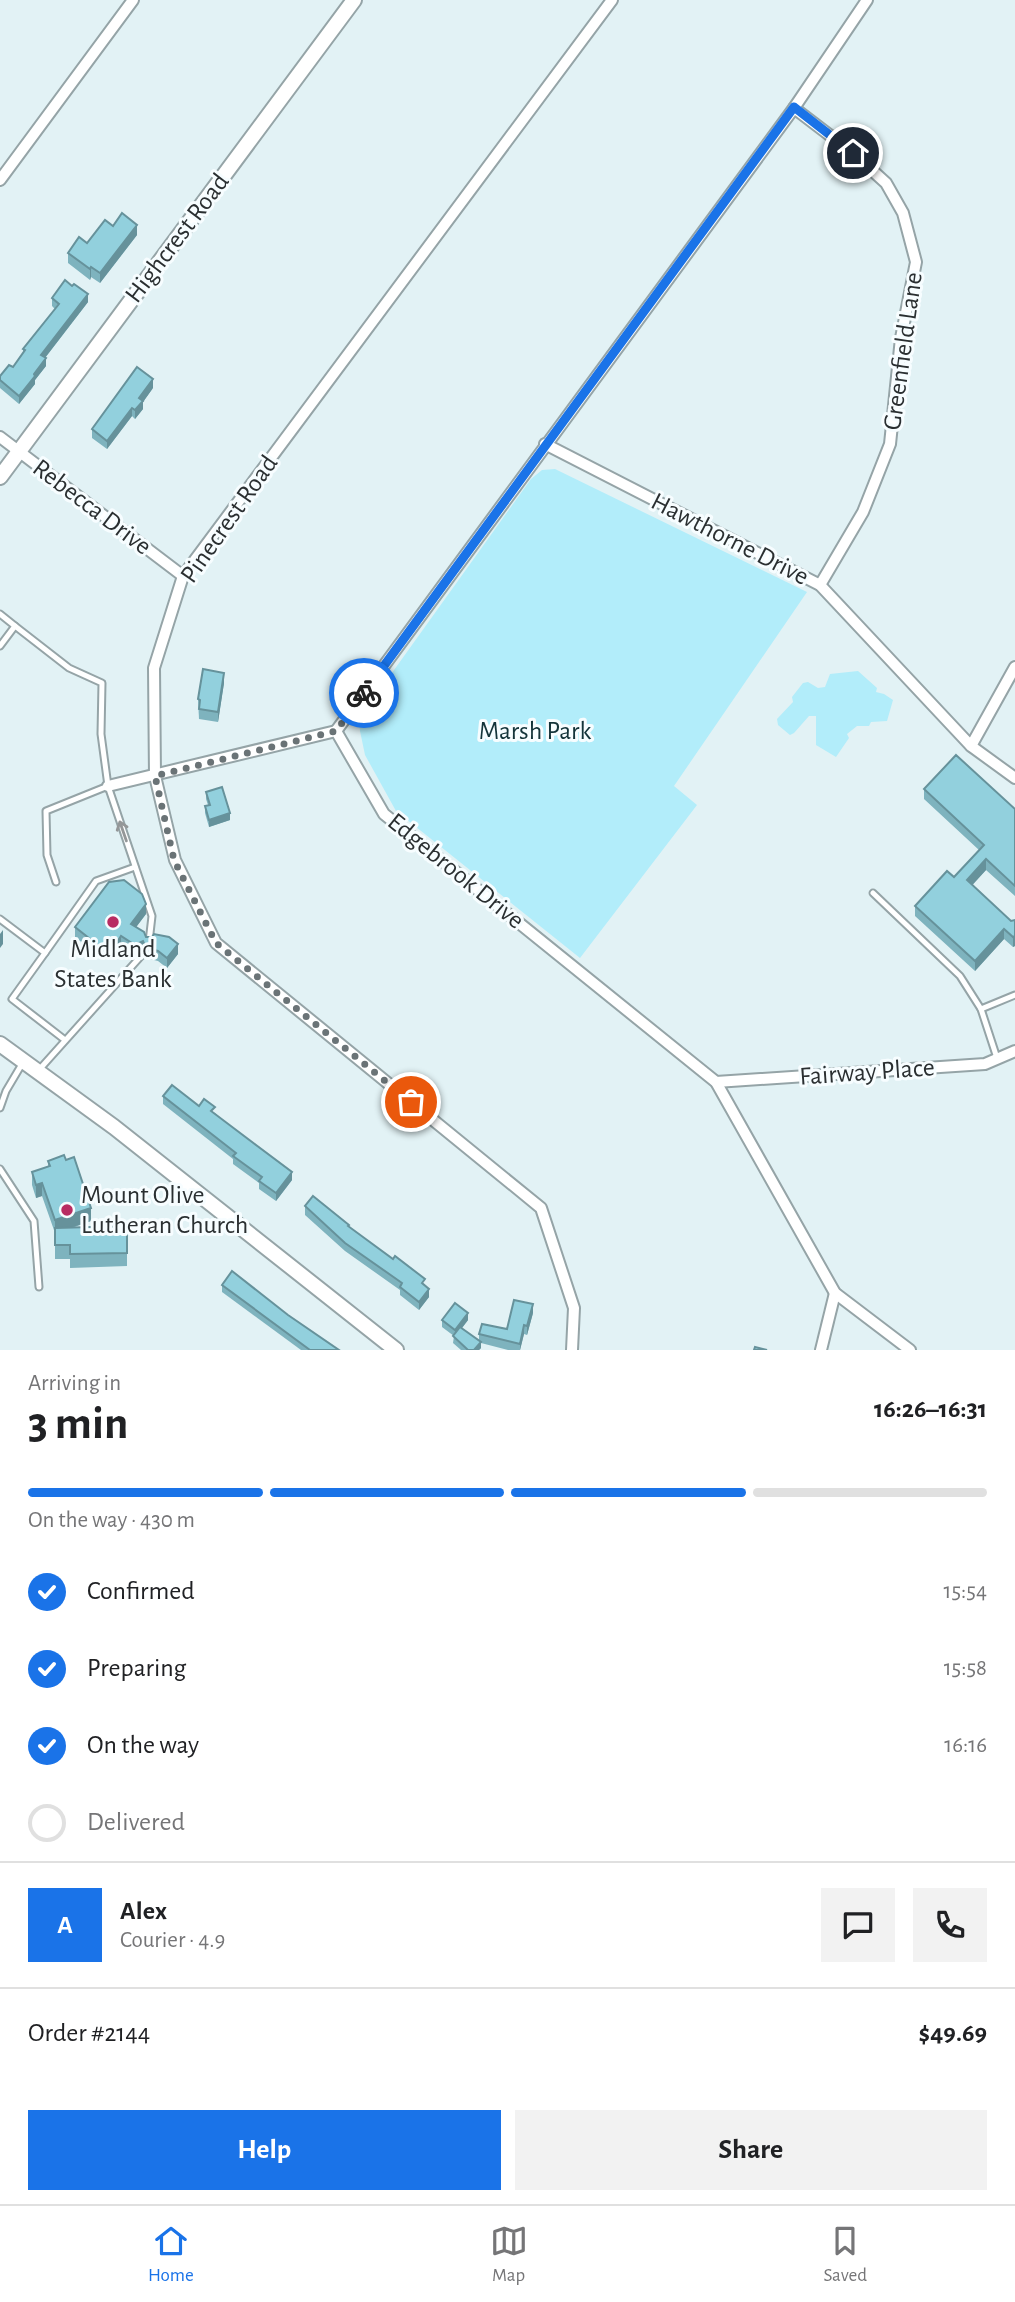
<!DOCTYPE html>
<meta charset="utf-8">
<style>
:root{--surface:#fff;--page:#f2f2f2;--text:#202124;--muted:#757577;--line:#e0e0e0;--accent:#1a73e8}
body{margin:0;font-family:"Alegreya Sans",sans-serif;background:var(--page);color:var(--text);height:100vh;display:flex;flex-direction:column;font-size:26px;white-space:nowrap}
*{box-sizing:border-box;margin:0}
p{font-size:23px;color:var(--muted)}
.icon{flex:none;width:38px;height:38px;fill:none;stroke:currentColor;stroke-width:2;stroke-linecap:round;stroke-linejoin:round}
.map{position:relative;height:1350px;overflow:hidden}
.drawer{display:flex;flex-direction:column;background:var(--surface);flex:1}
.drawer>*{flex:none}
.pin{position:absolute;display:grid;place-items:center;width:60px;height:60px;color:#fff;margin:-30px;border:4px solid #fff;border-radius:50%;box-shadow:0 2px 7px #0007}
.courier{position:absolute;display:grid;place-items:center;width:70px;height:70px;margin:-35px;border:5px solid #1a73e8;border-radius:50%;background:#fff;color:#222;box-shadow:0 2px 9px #0007}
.headline em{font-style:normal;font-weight:700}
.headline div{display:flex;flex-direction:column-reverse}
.headline{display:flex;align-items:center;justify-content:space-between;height:119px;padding:0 28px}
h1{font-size:46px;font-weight:700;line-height:52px}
.bar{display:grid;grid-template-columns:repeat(4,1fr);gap:10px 7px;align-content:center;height:84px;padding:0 28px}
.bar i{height:9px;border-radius:5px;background:var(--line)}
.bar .current{background:var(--accent)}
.bar p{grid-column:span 4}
.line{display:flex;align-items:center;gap:18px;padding:0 28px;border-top:2px solid var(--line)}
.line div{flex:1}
.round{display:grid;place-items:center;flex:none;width:74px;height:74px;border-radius:0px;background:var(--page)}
ol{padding:0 28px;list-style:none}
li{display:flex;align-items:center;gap:21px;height:77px}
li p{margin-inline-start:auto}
li .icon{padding:7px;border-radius:50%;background:var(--accent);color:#fff;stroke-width:4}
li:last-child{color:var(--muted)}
li i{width:38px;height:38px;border:4px solid var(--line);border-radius:50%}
.cta{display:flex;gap:14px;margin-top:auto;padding:14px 28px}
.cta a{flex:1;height:80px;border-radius:0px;background:var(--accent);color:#fff;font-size:28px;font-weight:700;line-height:80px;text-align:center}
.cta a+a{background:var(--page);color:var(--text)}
.menu{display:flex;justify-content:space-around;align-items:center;height:98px;border-top:2px solid var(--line);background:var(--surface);font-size:19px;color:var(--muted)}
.menu a{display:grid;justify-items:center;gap:4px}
.menu .current{color:var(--accent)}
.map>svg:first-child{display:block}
</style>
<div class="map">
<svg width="1015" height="1350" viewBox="0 0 1015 1350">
<rect width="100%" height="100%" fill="#e2f2f5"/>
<!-- green -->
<g fill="#b2edfa">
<path d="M555 469 807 592 674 786 697 805 580 958 396 811 365 755 360 731 359 720 365 707 384 684 531 479 542 470Z"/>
<path d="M858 671 877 688 876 692 884 694 893 700 887 721 871 722 869 726H857L847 734 849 738 836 757 816 745V716H809L794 733 790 735 778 725 777 719 793 702 792 697 803 683 808 682 818 688 825 687 830 674Z"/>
</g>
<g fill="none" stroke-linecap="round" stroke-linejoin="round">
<defs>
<g id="lane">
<path d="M0 614 15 626 0 646"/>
<path d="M15 626 69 668 102 683 101 734 108 786 152 916 149 942"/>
<path d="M56 882 47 855 46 811 108 786"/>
<path d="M873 893 960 976 981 1009 997 1058"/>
<path d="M0 919 45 953 12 999 65 1040"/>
<path d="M45 953 96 881 135 867"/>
<path d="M981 1009 1015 995"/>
<path d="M38 1071 141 956"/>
<path d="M0 1108 6 1091 22 1064"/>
<path d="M0 1169 34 1221 39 1287"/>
</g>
<g id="street">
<path d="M794 108 853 153 886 183 903 213 916 262 901 338 890 444 863 512 820 585"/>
<path d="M0 180 133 0"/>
<path d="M0 437 183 576"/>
<path d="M545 444 820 585 971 746 1015 778"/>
<path d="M336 731 794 108 867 0"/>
<path d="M336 731 384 814 716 1082 835 1293 910 1350"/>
<path d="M971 746 1015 667"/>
<path d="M108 786 336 731"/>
<path d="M716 1082 985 1064 1015 1051"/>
<path d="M572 1350 574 1308 541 1208 216 943 175 860 155 776 154 668 183 576 612 0"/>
<path d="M821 1350 835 1293"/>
</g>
<g id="secondary">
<path d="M0 477 354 0"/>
<path d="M0 1044 114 1127 396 1350"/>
</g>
</defs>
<!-- lane casing -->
<use href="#lane" stroke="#95a4a7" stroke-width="9"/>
<!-- street casing -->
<use href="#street" stroke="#95a4a7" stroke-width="14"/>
<!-- secondary casing -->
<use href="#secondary" stroke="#95a4a7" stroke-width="18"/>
<!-- lane -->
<use href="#lane" stroke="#fff" stroke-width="5"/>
<!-- street -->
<use href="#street" stroke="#fff" stroke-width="10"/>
<!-- secondary -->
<use href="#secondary" stroke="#fff" stroke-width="14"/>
</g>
<!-- wall -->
<g fill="#7eb3be">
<path d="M113 226 137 235 100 283 91 277 90 280 68 263V253L87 243Z"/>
<path d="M52 298 88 302 45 358 46 366 35 380V384L19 404 0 388V376L13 367 23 353V349L55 309 52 306Z"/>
<path d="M153 388 143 402V409L135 419 132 416 107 449 92 438V429Z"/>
<path d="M224 683 218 722 199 719 198 699Z"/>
<path d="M924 789 1015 809V896L986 870 972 885 1011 921 1015 920V946L1013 947 1004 939 975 971 915 916V906L954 877 979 850 924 799Z"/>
<path d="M206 792 230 820 209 827 205 813V806L208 805 206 799Z"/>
<path d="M146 914 136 927 146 937 178 954 167 968 158 961 146 958 143 951 135 955 121 946 116 954 99 956 75 937V927Z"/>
<path d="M163 1096 199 1106 215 1113 292 1180 276 1201 259 1189V1183L233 1164V1159L163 1104Z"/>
<path d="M48 1161 91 1221 72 1228 127 1226V1266L70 1268V1259H55V1233L42 1196 36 1198 32 1185V1172L48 1167Z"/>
<path d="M305 1206 349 1228 425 1285 429 1297 419 1310 400 1295V1290L345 1251 305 1215Z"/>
<path d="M222 1285 288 1315 338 1350H301L222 1292Z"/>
<path d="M533 1313 527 1335 524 1334 520 1350H508L481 1343V1348L479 1350H461L453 1343 454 1336 442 1327V1320H468L462 1328 479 1341V1334L507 1329Z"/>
</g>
<!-- shaded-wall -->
<g fill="#66929b">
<path d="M137 225V235L100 283V273Z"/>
<path d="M91 267V277L90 280V269Z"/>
<path d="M88 294V302L41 363V355Z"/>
<path d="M46 358V366L35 380V384L19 404V396Z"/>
<path d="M153 379V388L143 402V409L135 419V410L139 398Z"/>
<path d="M132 408V416L107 449V441Z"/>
<path d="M224 673V683L218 722V712Z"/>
<path d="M230 813V820L209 827V820Z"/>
<path d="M986 859V870L967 891V880Z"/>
<path d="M146 904V914L131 934V924Z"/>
<path d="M1004 929V939L975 971V961Z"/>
<path d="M3 930V944L0 948V934Z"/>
<path d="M121 936V946L116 954V944Z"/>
<path d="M1015 936V946L1013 947V937Z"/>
<path d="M143 941V951L135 955V945Z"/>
<path d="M178 944V954L167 968V958Z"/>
<path d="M292 1172V1180L276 1201V1193Z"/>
<path d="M42 1183V1196L36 1198V1185Z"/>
<path d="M91 1208V1221L55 1233V1220Z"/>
<path d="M429 1289V1297L419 1310V1302Z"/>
<path d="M533 1304V1313L527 1335V1326Z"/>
<path d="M468 1313V1320L455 1337V1330Z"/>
<path d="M524 1325V1334L520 1350V1344Z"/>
<path d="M481 1342V1348L479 1350H474Z"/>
</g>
<!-- building -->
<g fill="#92d0dd" stroke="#66929b" stroke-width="2">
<path d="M122 213 137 225 100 273 91 267 90 269 68 253 79 237 87 243 105 220 113 226Z"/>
<path d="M65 280 72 286 74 284 88 294 41 355 46 358 34 374 35 376 19 396 0 380V376L9 365 13 367 25 350 23 349 59 304 52 298Z"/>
<path d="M137 367 153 379 139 398 143 401 135 410 132 408 107 441 92 429Z"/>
<path d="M203 669 224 673 218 712 199 709 200 700 198 699Z"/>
<path d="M956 755 1015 809V886L986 859 967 880 1011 921 1015 920V936L1013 937 1004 929 975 961 915 906 947 871 954 877 984 845 924 789Z"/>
<path d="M222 787 230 813 209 820 205 806 210 805 206 792Z"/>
<path d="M124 880 142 894 146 904 131 924 144 932 146 937H152L154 934 169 937 178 944 167 958 158 951 146 948 143 941 135 945 121 936 116 944 99 946 75 927 109 882Z"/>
<path d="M172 1085 199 1106 204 1099 215 1107 211 1111 292 1172 276 1193 259 1181 262 1177 233 1156 236 1153 163 1096Z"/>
<path d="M64 1155 66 1160 74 1157 91 1208 55 1220 42 1183 36 1185 32 1172 50 1166 48 1161Z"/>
<path d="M313 1196 349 1225 348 1226 393 1259 395 1256 425 1279 422 1283 429 1289 419 1302 400 1287 402 1283 345 1243 305 1206Z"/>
<path d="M127 1226V1253L70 1254V1245H55V1228Z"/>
<path d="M232 1271 288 1315 339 1350H310L222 1285Z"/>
<path d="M514 1300 533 1304 527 1326 524 1325 520 1344 479 1334 482 1324 507 1329Z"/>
<path d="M455 1303 468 1313 455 1330 442 1320Z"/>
<path d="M460 1327 481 1342 474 1350H468L453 1336Z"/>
<path d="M755 1347 767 1350H754Z"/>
</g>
<!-- one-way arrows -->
<defs><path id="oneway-shaft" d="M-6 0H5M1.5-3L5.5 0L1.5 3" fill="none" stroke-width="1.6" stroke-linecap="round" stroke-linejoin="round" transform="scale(1.75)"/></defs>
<use stroke="#949798" href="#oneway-shaft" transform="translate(123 831) rotate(-109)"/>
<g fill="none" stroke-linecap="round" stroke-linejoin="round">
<!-- done -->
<path stroke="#6a7376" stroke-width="7" stroke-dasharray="0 12.6" d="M364 693 336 731 155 776 174 860 216 943 411 1102"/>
<!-- route -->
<path stroke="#1a73e8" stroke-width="9" d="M364 693 794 107 853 153"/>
</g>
<!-- markers -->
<g fill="#b82c62" stroke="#f7fdff" stroke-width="2.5">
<circle cx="113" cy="922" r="7"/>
<circle cx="67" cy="1210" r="7"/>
</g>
<g text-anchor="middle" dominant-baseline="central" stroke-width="6" stroke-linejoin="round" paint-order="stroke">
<!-- street labels -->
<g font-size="26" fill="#2a2f31" stroke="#f7fdff">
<text transform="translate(177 238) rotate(-53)">Highcrest Road</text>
<text transform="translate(903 351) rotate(-82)">Greenfield Lane</text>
<text transform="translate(92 507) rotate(37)">Rebecca Drive</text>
<text transform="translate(229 519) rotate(-55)">Pinecrest Road</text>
<text transform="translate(730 539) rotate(27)">Hawthorne Drive</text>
<text transform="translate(456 871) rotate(39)">Edgebrook Drive</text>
<text transform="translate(867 1072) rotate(-4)">Fairway Place</text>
</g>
<!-- park labels -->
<g font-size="26" fill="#14343a" stroke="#f7fdff">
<text x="535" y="731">Marsh Park</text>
</g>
<!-- poi labels -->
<g font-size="26" fill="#2a2f31" stroke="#f7fdff">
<text x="113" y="949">Midland<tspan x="113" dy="30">States Bank</tspan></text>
<text x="81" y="1195" text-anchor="start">Mount Olive<tspan x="81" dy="30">Lutheran Church</tspan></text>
</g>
</g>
</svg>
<div class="pin" style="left:411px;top:1102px;background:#ea580c"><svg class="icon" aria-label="bag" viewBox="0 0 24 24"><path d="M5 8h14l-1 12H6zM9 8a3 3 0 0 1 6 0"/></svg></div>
<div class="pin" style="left:853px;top:153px;background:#1f2937"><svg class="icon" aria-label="home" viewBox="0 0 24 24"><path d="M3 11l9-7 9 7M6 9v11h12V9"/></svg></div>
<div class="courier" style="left:364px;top:693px"><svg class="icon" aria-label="bike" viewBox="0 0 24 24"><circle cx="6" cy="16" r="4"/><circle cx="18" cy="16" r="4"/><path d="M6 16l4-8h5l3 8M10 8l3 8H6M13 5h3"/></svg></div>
</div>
<section class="drawer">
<div class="headline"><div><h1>3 min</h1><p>Arriving in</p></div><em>16:26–16:31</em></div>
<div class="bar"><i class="current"></i><i class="current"></i><i class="current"></i><i></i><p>On the way · 430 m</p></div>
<ol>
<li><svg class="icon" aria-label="check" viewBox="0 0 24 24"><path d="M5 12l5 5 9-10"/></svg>Confirmed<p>15:54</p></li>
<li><svg class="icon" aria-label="check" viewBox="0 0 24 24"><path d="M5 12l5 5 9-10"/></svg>Preparing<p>15:58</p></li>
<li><svg class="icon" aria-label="check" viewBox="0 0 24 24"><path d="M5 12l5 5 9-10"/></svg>On the way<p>16:16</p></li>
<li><i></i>Delivered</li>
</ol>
<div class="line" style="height:126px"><b class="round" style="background:var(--accent);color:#fff">A</b><div><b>Alex</b><p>Courier · 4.9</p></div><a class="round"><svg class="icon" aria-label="chat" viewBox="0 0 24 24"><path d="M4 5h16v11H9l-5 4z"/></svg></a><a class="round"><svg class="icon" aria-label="phone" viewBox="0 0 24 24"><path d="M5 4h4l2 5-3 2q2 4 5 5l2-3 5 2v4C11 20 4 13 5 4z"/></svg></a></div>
<div class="line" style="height:91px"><div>Order #2144</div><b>$49.69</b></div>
<div class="cta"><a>Help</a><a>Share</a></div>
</section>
<nav class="menu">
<a class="current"><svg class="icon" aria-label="home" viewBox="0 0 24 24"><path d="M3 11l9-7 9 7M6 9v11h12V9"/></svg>Home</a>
<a><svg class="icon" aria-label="map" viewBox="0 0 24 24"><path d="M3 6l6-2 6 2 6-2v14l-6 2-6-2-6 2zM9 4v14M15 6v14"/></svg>Map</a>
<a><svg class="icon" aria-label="saved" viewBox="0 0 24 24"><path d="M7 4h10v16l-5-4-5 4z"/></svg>Saved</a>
</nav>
